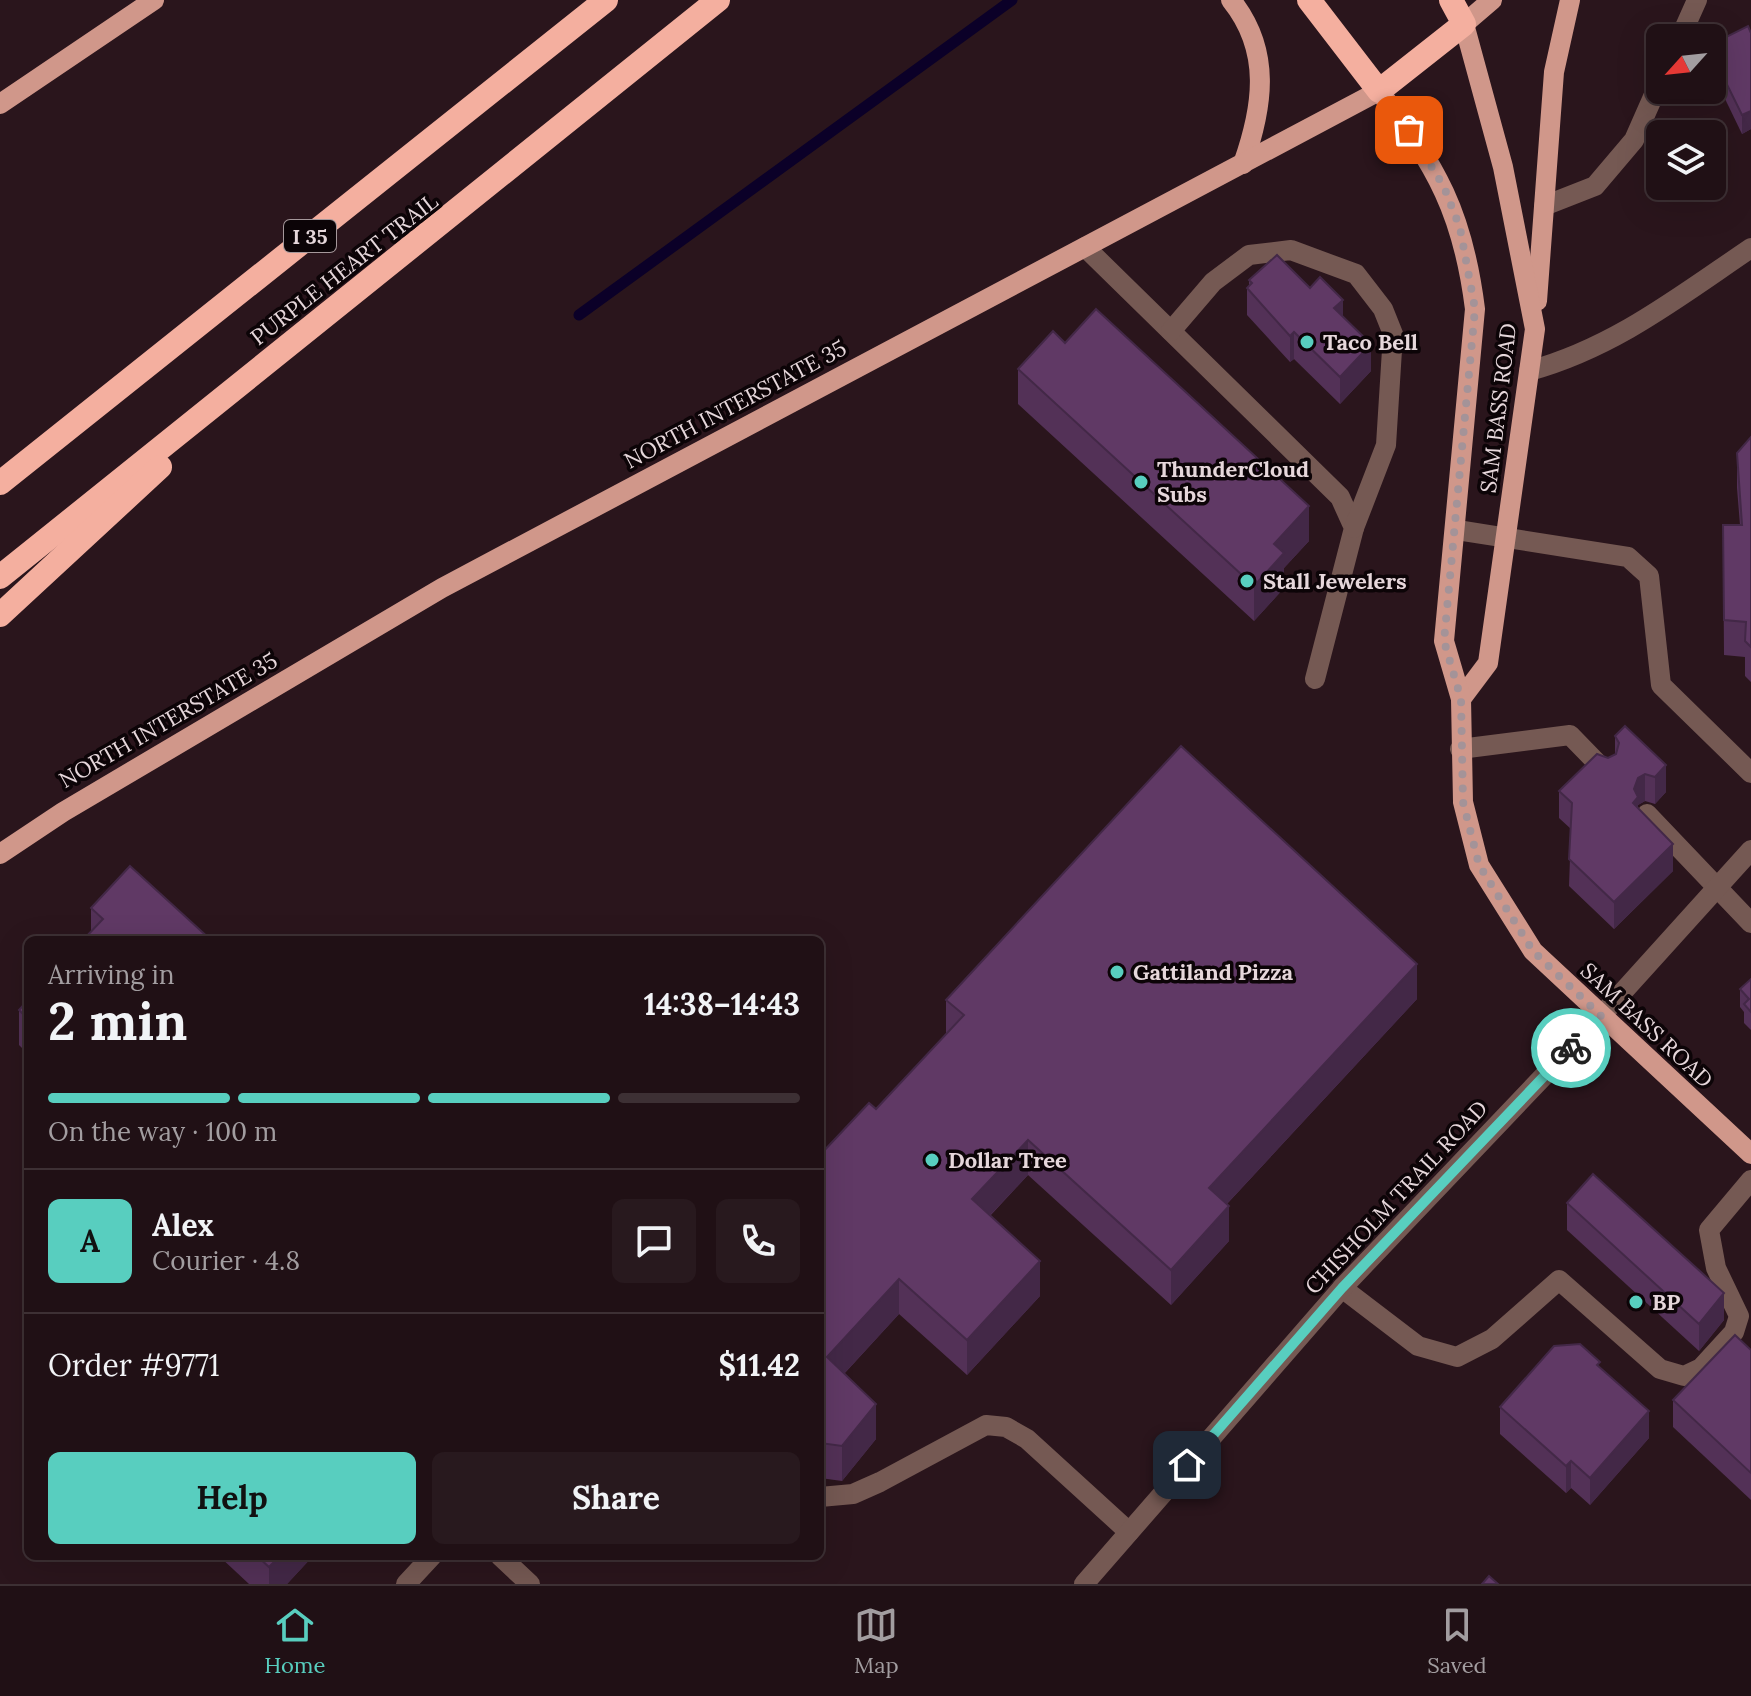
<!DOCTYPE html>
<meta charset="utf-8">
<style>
:root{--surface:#201015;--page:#28191e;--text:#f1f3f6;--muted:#a29da0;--line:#3d3034;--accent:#58cebf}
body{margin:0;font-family:Lora,serif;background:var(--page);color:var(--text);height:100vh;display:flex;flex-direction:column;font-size:30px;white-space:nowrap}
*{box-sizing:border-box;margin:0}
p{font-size:26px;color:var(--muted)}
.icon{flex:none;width:44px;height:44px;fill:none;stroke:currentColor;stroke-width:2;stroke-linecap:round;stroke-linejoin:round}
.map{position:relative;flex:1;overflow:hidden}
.sheet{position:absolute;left:24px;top:936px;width:800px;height:624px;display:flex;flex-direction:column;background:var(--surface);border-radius:12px;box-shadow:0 8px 32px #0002,0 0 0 2px var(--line)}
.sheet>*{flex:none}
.needle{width:52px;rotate:243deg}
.fabs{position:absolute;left:1646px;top:24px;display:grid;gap:16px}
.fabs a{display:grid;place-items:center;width:80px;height:80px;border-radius:12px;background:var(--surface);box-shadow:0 8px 32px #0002,0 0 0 2px var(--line);font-size:40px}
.pin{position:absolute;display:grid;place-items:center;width:68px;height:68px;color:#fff;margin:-34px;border-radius:16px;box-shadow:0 4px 12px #0006}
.courier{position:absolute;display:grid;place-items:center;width:80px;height:80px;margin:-40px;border:6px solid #58cebf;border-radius:50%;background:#fff;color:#222;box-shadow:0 2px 10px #0007}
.overview em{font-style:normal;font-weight:700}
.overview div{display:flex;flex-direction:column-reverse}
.overview{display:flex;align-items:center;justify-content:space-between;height:136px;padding:0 24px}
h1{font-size:52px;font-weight:700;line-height:60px}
.bar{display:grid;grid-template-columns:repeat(4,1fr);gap:12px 8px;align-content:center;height:96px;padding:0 24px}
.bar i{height:10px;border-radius:6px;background:var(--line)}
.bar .on{background:var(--accent)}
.bar p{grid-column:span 4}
.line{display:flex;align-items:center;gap:20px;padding:0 24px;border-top:2px solid var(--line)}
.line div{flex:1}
.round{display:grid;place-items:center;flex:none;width:84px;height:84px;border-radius:12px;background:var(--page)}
.action{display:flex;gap:16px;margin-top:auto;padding:16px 24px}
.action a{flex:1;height:92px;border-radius:12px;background:var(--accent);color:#111;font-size:32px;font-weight:700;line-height:92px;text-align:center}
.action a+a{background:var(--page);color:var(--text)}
.tab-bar{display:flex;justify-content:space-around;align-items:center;height:112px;border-top:2px solid var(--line);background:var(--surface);font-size:22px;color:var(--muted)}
.tab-bar a{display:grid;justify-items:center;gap:4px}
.tab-bar .on{color:var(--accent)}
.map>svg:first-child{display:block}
</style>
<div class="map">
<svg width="1751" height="1584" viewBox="0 0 1751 1584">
<rect width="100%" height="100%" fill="#2a151c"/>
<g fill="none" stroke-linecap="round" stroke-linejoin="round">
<!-- stream -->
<path stroke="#0b0028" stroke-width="11" d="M579 315 1012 0"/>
<!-- minor -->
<g stroke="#755953" stroke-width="20">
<path d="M1680 38 1697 0"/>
<path d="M1544 206 1595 186 1634 140 1660 81"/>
<path d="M1085 247 1340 497 1354 528 1315 679"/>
<path d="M1171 331 1213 282 1249 255 1291 250 1356 274 1383 309 1393 334 1386 445 1354 528"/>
<path d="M1529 371C1614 348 1680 296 1751 248"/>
<path d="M1457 530 1628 557 1649 576 1661 685 1751 773"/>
<path d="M1460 749 1570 735 1606 772"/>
<path d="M1647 814 1751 923"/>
<path d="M1342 1288 1418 1346 1457 1357 1492 1339 1559 1280 1660 1369 1684 1376 1701 1368 1734 1332 1739 1316 1716 1268 1709 1230 1751 1180"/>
<path d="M820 1497 853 1494 880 1482 986 1425 1006 1427 1027 1439 1129 1532"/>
<path d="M500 1556 530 1584"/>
<path d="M406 1584 432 1556"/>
<path d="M1084 1584 1342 1288 1601 1016 1751 850"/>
</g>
<!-- major -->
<g stroke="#d0978a" stroke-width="20">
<path d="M1231 0C1272 51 1263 107 1243 164"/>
<path d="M0 104 154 0"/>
<path d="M1537 301 1554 72 1570 0"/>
<path d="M1461 699 1488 663 1535 329 1503 167 1464 24 1492 0"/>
<path d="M0 854 63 812 442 588 1379 91C1437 167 1463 213 1475 309L1444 641 1461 699 1463 802 1479 865 1533 951 1751 1154"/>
</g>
<!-- highway -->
<g stroke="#f4af9f" stroke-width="24">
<path d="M1309 0 1379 91 1464 24 1451 0"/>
<path d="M0 483 606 0"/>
<path d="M0 577 718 0"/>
<path d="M0 615 160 467"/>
</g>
</g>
<!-- wall -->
<g fill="#533157">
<path d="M1751 33V129L1742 134 1712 72V44Z"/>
<path d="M1249 280 1310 288 1343 316 1371 371 1340 404 1294 359 1290 362 1247 315V288L1249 285Z"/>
<path d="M1065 343 1309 541 1284 568V588L1254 621 1018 404V369Z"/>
<path d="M1751 437V682L1745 676V657L1724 655 1723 525H1740L1737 488V453Z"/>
<path d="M1625 726 1666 792 1655 804 1645 801 1638 805V808L1673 871 1614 929 1569 886 1571 829 1559 818V791L1615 754V736Z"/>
<path d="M91 908 211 940 91 931Z"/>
<path d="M1751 979V1030L1744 1023V1012L1740 1007V989Z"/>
<path d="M1417 999 1227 1204 1229 1241 1171 1305 1028 1175 990 1216 1040 1296 967 1375 899 1314 844 1374 876 1439 842 1481 820 1478V1155L876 1109 946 1034V1000Z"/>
<path d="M28 1000V1054L19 1045V1010Z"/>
<path d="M1567 1203 1724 1320 1699 1351 1567 1230Z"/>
<path d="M1751 1350V1500L1673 1427V1400Z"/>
<path d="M1600 1368 1649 1438 1590 1505 1571 1488 1566 1493 1500 1434V1407Z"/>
<path d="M219 1556H313L287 1584H249Z"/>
</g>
<!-- shaded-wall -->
<g fill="#432847">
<path d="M1751 111V129L1742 134V115Z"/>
<path d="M1343 300V327L1334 308Z"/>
<path d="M1294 332V359L1290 362V336Z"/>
<path d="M1371 344V371L1340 404V377Z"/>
<path d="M1309 506V541L1284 568V588L1254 621V586L1274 544Z"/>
<path d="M1666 765V792L1655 804V777Z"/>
<path d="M1645 774V801L1638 805V824L1633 803 1634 789 1638 778Z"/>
<path d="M1673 844V871L1614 929V902Z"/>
<path d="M1417 964V999L1209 1223V1188Z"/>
<path d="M1028 1140V1175L972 1234V1199Z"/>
<path d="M1229 1206V1241L1171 1305V1270Z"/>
<path d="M1040 1261V1296L967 1375V1340Z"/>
<path d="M899 1279V1314L827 1392V1357Z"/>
<path d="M1724 1293V1320L1699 1351V1324Z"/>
<path d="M876 1404V1439L842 1481V1446Z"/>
<path d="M1649 1411V1438L1590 1505V1478Z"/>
<path d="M1571 1461V1488L1566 1493V1466Z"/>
<path d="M280 1556H313L287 1584H269V1567Z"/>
</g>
<!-- building -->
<g fill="#603965" stroke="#432847" stroke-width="2">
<path d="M1748 26 1751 33V111L1742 115 1712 54V44Z"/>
<path d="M1277 255 1310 288 1320 277 1343 300 1334 308 1371 344 1340 377 1294 332 1290 336 1247 288 1252 283 1249 280Z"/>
<path d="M1096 309 1309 506 1274 544 1284 553 1254 586 1018 369 1053 331 1065 343Z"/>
<path d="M1751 437V647L1745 641 1746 622 1724 620 1723 525H1742L1737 453Z"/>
<path d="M1625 726 1666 765 1655 777 1645 774 1638 778 1634 789 1638 797 1633 803 1673 844 1614 902 1569 859 1572 803 1559 791 1597 754 1608 758 1616 754 1619 743 1615 736Z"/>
<path d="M1181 746 1417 964 1209 1188 1229 1206 1171 1270 1028 1140 972 1199 1040 1261 967 1340 899 1279 827 1357 876 1404 842 1446 820 1443V1155L869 1103 876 1109 964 1015 946 1000Z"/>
<path d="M130 866 211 940H83L103 919 91 908Z"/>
<path d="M1751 979V1012L1744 1004 1749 999 1740 989Z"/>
<path d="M28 1000V1019L19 1010Z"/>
<path d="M1593 1174 1724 1293 1699 1324 1567 1203Z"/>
<path d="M1735 1335 1751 1350V1473L1673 1400Z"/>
<path d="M1580 1344 1600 1362 1597 1365 1649 1411 1590 1478 1571 1461 1566 1466 1500 1407 1554 1346Z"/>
<path d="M257 1556H280L269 1567Z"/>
<path d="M1489 1576 1498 1584H1482Z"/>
</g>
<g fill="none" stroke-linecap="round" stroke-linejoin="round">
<!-- done -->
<path stroke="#a49398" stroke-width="8" stroke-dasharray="0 14.4" d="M1409 130 1444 187 1460 228 1475 309 1444 641 1461 699 1463 802 1479 865 1533 951 1601 1016 1571 1048"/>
<!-- route -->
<path stroke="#58cebf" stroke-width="10" d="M1187 1465 1342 1288 1571 1048"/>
</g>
<!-- markers -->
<g fill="#58cebf" stroke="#0c0407" stroke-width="3">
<circle cx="1307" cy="342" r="8"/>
<circle cx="1141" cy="482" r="8"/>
<circle cx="1247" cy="581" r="8"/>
<circle cx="1117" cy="972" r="8"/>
<circle cx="932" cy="1160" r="8"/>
<circle cx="1636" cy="1302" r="8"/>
</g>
<g text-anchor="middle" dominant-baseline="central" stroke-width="7" stroke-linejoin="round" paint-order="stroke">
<!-- shield labels -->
<rect fill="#0c0407" stroke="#a5989b" stroke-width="2" x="284" y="220" width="52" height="32" rx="6"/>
<g font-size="20" font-weight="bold" fill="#e6d7db">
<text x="310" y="236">I 35</text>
</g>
<!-- street labels -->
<g font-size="22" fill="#e6d7db" stroke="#0c0407">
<text transform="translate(344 269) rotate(-38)">PURPLE HEART TRAIL</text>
<text transform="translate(735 404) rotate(-28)">NORTH INTERSTATE 35</text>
<text transform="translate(1498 408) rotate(-83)">SAM BASS ROAD</text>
<text transform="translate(168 720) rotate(-30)">NORTH INTERSTATE 35</text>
<text transform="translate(1647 1025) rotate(43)">SAM BASS ROAD</text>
<text transform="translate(1396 1197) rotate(-47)">CHISHOLM TRAIL ROAD</text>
</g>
<!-- poi labels -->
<g font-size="22" font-weight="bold" fill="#e6d7db" stroke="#0c0407" text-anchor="start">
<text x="1323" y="342">Taco Bell</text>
<text x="1157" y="469">ThunderCloud<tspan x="1157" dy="25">Subs</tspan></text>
<text x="1263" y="581">Stall Jewelers</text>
<text x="1133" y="972">Gattiland Pizza</text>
<text x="948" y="1160">Dollar Tree</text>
<text x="1652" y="1302">BP</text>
</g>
</g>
</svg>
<div class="fabs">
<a><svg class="needle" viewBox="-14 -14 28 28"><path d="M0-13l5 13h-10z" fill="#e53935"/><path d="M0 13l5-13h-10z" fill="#a29da0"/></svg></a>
<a><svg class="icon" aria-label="layers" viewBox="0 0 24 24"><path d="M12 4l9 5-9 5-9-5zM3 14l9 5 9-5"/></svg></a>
</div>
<div class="pin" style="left:1409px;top:130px;background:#ea580c"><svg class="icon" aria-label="bag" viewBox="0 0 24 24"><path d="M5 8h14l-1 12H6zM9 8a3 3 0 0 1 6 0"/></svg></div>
<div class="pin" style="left:1187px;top:1465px;background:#1f2937"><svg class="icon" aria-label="home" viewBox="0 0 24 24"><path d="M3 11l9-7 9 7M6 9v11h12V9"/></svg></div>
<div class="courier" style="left:1571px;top:1048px"><svg class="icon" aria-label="bike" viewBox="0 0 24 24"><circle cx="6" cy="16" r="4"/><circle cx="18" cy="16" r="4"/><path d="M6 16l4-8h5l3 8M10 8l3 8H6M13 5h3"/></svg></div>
<section class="sheet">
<div class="overview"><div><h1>2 min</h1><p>Arriving in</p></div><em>14:38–14:43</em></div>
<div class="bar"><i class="on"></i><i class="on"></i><i class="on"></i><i></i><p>On the way · 100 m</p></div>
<div class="line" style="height:144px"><b class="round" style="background:var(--accent);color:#111">A</b><div><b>Alex</b><p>Courier · 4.8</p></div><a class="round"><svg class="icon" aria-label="chat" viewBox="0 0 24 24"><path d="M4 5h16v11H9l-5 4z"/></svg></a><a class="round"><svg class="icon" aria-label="phone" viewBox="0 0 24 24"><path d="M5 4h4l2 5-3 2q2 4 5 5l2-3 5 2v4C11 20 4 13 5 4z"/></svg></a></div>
<div class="line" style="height:104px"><div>Order #9771</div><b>$11.42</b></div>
<div class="action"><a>Help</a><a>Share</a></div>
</section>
</div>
<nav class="tab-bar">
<a class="on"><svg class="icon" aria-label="home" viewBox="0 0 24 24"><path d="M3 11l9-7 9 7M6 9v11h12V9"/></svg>Home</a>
<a><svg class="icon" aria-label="map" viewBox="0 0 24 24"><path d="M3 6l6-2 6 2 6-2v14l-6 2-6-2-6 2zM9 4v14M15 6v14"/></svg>Map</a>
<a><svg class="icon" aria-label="saved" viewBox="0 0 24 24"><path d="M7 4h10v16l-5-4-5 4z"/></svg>Saved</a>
</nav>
